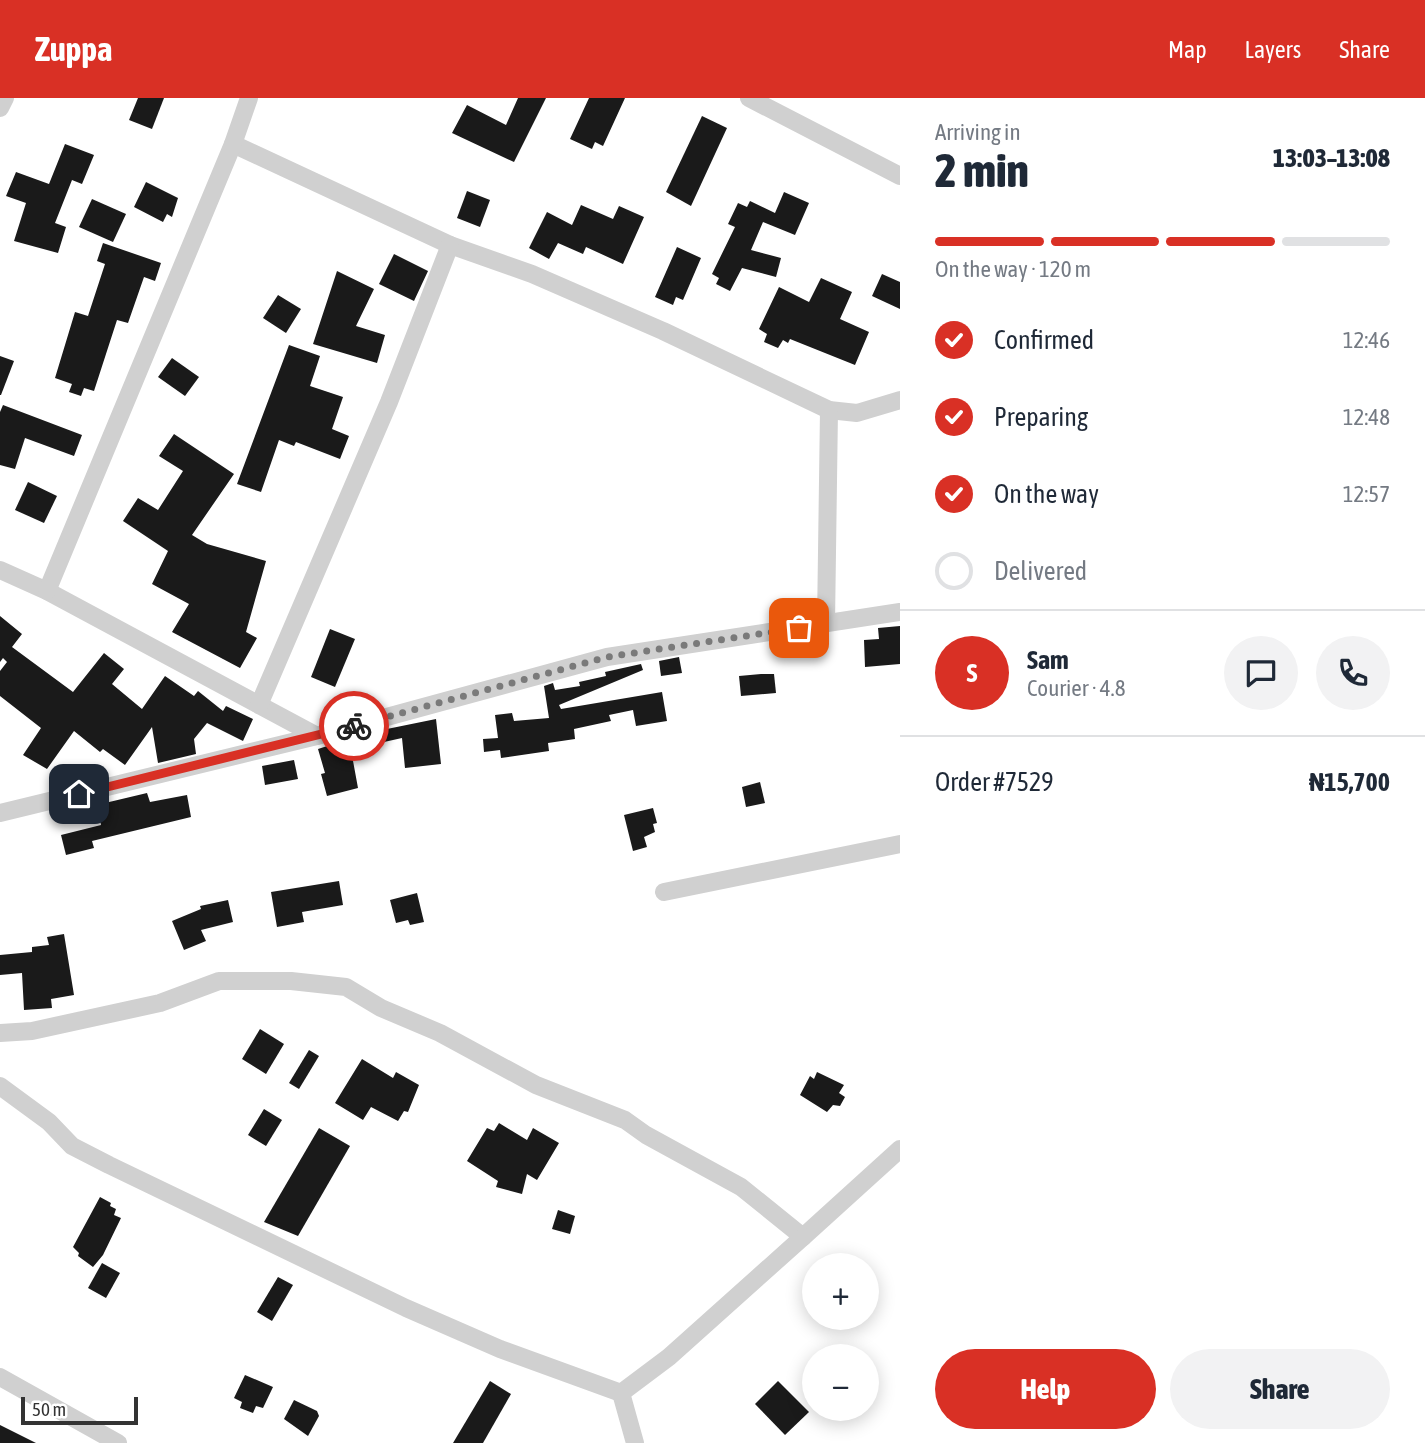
<!DOCTYPE html>
<meta charset="utf-8">
<style>
:root{--surface:#fff;--page:#f2f2f3;--text:#1f2937;--muted:#747a83;--line:#e0e1e3;--accent:#d93025}
body{margin:0;font-family:"Asap Condensed",sans-serif;background:var(--page);color:var(--text);height:100vh;display:flex;flex-direction:column;font-size:26px;white-space:nowrap}
*{box-sizing:border-box;margin:0}
p{font-size:23px;color:var(--muted)}
.icon{flex:none;width:38px;height:38px;fill:none;stroke:currentColor;stroke-width:2;stroke-linecap:round;stroke-linejoin:round}
.map{position:relative;flex:1;overflow:hidden}
.side{display:flex;flex-direction:column;background:var(--surface);width:525px}
.side>*{flex:none}
.buttons{position:absolute;left:802px;top:1155px;display:grid;gap:14px}
.buttons a{display:grid;place-items:center;width:77px;height:77px;border-radius:50%;background:var(--surface);box-shadow:0 4px 18px #0003;font-size:35px}
.scale{position:absolute;left:21px;bottom:18px;width:117px;box-sizing:border-box;padding-left:7px;border:4px solid #333;border-top:0;font-size:19px;line-height:24px;white-space:nowrap;color:#333;-webkit-text-stroke:5px #fff;paint-order:stroke}
.pin{position:absolute;display:grid;place-items:center;width:60px;height:60px;color:#fff;margin:-30px;border-radius:14px;box-shadow:0 4px 10px #0006}
.courier{position:absolute;display:grid;place-items:center;width:70px;height:70px;margin:-35px;border:5px solid #d93025;border-radius:50%;background:#fff;color:#222;box-shadow:0 2px 9px #0007}
.headline em{font-style:normal;font-weight:800}
.headline div{display:flex;flex-direction:column-reverse}
.headline{display:flex;align-items:center;justify-content:space-between;height:119px;padding:0 35px}
h1{font-size:46px;font-weight:800;line-height:52px}
.bar{display:grid;grid-template-columns:repeat(4,1fr);gap:10px 7px;align-content:center;height:84px;padding:0 35px}
.bar i{height:9px;border-radius:5px;background:var(--line)}
.bar .selected{background:var(--accent)}
.bar p{grid-column:span 4}
.line{display:flex;align-items:center;gap:18px;padding:0 35px;border-top:2px solid var(--line)}
.line div{flex:1}
.round{display:grid;place-items:center;flex:none;width:74px;height:74px;border-radius:37px;background:var(--page)}
ol{padding:0 35px;list-style:none}
li{display:flex;align-items:center;gap:21px;height:77px}
li p{margin-inline-start:auto}
li .icon{padding:7px;border-radius:50%;background:var(--accent);color:#fff;stroke-width:4}
li:last-child{color:var(--muted)}
li i{width:38px;height:38px;border:4px solid var(--line);border-radius:50%}
.action{display:flex;gap:14px;margin-top:auto;padding:14px 35px}
.action a{flex:1;height:80px;border-radius:42px;background:var(--accent);color:#fff;font-size:28px;font-weight:800;line-height:80px;text-align:center}
.action a+a{background:var(--page);color:var(--text)}
header{display:flex;align-items:center;gap:42px;box-sizing:border-box;height:98px;padding:0 35px;background:var(--accent);color:#fff}
header strong{font-size:33px}
nav{display:flex;gap:38px;margin-inline-start:auto;font-size:24px}
main{display:flex;flex:1;min-height:0}
.map>svg:first-child{display:block}
</style>
<header>
<strong>Zuppa</strong>
<nav><a>Map</a><a>Layers</a><a>Share</a></nav>
</header>
<main>
<div class="map">
<svg width="900" height="1345" viewBox="0 0 900 1345">
<rect width="100%" height="100%" fill="#fff"/>
<!-- building -->
<g fill="#1a1a1a">
<path d="M138 0H164L152 31 129 22Z"/>
<path d="M518 0H546L514 64 452 35 467 7 506 27Z"/>
<path d="M589 0H625L603 48 595 44 592 51 570 41Z"/>
<path d="M702 18 727 30 691 108 666 94Z"/>
<path d="M65 46 94 57 82 86 72 82 55 125 66 129 58 155 14 143 26 105 6 98 16 74 49 86Z"/>
<path d="M146 84 178 100 172 119 167 116 163 124 134 109Z"/>
<path d="M467 93 490 102 480 129 457 120Z"/>
<path d="M784 94 809 105 795 137 763 124 751 152 781 160 776 179 742 170 730 193 716 186 719 180 712 176 735 129 728 126 738 105 747 109 750 103 775 115Z"/>
<path d="M92 101 126 116 113 144 79 129Z"/>
<path d="M581 107 613 121 619 108 644 119 623 166 586 149 583 156 558 145 549 161 529 150 547 114 572 127Z"/>
<path d="M103 145 161 165 155 183 144 179 128 225 117 222 94 293 84 290 81 298 69 294 72 286 55 280 75 214 88 218 105 166 97 163Z"/>
<path d="M677 149 701 160 683 202 676 199 673 207 655 199Z"/>
<path d="M394 156 428 173 414 203 379 186Z"/>
<path d="M337 173 374 191 356 228 385 237 377 265 313 246Z"/>
<path d="M882 176 900 184V211L872 198Z"/>
<path d="M821 180 852 194 840 221 869 234 855 267 790 241 788 245 783 242 778 250 764 244 767 236 759 231 779 189 809 204Z"/>
<path d="M278 197 301 211 286 235 263 220Z"/>
<path d="M289 247 320 258 310 288 343 299 332 331 349 338 340 361 296 344 294 348 279 342 261 394 237 386Z"/>
<path d="M0 258 14 263 1 297H0Z"/>
<path d="M172 260 199 279 185 298 158 279Z"/>
<path d="M3 307 82 337 74 358 25 340 15 371 0 367V314Z"/>
<path d="M174 336 234 376 192 437 207 446 266 463 246 534 257 540 240 570 172 534 189 506 152 486 168 453 123 423 138 400 158 412 183 373 159 358Z"/>
<path d="M28 384 57 398 44 425 15 412Z"/>
<path d="M0 518 22 536 12 549 73 594 104 555 124 571 112 586 142 611 165 578 194 598 198 593 223 613 226 608 253 621 243 643 207 625 194 641 196 656 158 665 152 629 125 667 103 651 100 654 74 633 47 671 23 657 41 630 0 598V573L7 564 3 560 0 564Z"/>
<path d="M900 528V566L865 569 864 542 879 541 878 530Z"/>
<path d="M330 531 355 541 335 589 311 579Z"/>
<path d="M679 559 682 575 661 578 659 563Z"/>
<path d="M641 566 643 572 559 607 561 611 662 594 667 623 636 628 633 612 609 617 611 623 574 631 575 641 548 645 549 653 501 660 500 652 484 654 483 641 498 640 495 617 512 615 514 623 549 620 544 588 553 585 555 592 580 588 579 584 606 578 605 574Z"/>
<path d="M761 576H774L776 595 741 598 739 578Z"/>
<path d="M436 621 441 666 405 670 402 640 384 644 382 632Z"/>
<path d="M349 641 358 690 327 698 321 676 325 675 318 651Z"/>
<path d="M294 662 298 681 265 687 262 668Z"/>
<path d="M760 684 765 705 746 709 742 689Z"/>
<path d="M147 695 150 704 187 697 191 719 92 743 94 750 66 757 61 737 101 727 99 715 107 713 105 705Z"/>
<path d="M653 710 657 725 653 726 655 734 644 739 647 749 633 753 624 717Z"/>
<path d="M339 783 343 807 302 814 304 824 277 829 271 794Z"/>
<path d="M417 795 424 824 410 827 408 822 396 825 390 802Z"/>
<path d="M228 802 233 824 201 832 206 843 184 852 172 823 201 811 200 808Z"/>
<path d="M64 836 74 897 51 901 52 910 24 912 22 875 0 877V857L32 854V849L49 847 47 839Z"/>
<path d="M260 931 284 946 266 976 242 961Z"/>
<path d="M309 952 319 958 299 991 289 985Z"/>
<path d="M362 961 393 980 396 974 419 987 408 1014 404 1013 398 1023 371 1009 363 1022 335 1005Z"/>
<path d="M817 974 844 987 839 995 845 999 840 1008 833 1007 827 1014 800 997 810 978 814 981Z"/>
<path d="M264 1011 282 1022 266 1048 248 1037Z"/>
<path d="M499 1025 527 1042 533 1030 559 1045 537 1082 527 1076 522 1096 496 1089 498 1083 467 1063 487 1030 494 1033Z"/>
<path d="M319 1030 350 1048 298 1138 264 1124Z"/>
<path d="M100 1099 111 1105 110 1108 116 1111 114 1117 121 1120 103 1157 93 1169 78 1158 79 1155 73 1149Z"/>
<path d="M558 1112 575 1118 570 1136 552 1131Z"/>
<path d="M102 1165 120 1175 106 1200 88 1190Z"/>
<path d="M278 1179 293 1187 272 1223 257 1214Z"/>
<path d="M245 1277 273 1289 263 1310 256 1308 253 1315 240 1310 242 1304 234 1300Z"/>
<path d="M490 1283 511 1296 483 1345H453Z"/>
<path d="M778 1283 809 1314 785 1337 755 1306Z"/>
<path d="M294 1302 317 1313 319 1318 308 1338 284 1321Z"/>
<path d="M0 1327 36 1345H0Z"/>
</g>
<g fill="none" stroke-linecap="round" stroke-linejoin="round">
<!-- minor -->
<g stroke="#d0d0d0" stroke-width="18">
<path d="M749 0 900 78"/>
<path d="M0 10 5 0"/>
<path d="M233 46 450 147 532 176 663 233 829 312 857 315 900 302"/>
<path d="M0 472 47 493 317 638"/>
<path d="M47 493 233 46 249 0"/>
<path d="M826 525 829 312"/>
<path d="M259 607 389 304 450 147"/>
<path d="M0 715 317 638 607 559 900 514"/>
<path d="M664 794 900 746"/>
<path d="M0 935 32 933 160 905 219 883H291L346 889 381 910 440 935 536 987 625 1022 646 1037 741 1089 803 1139 900 1051"/>
<path d="M0 988 49 1024 72 1048 109 1067 406 1210 500 1251 621 1295"/>
<path d="M0 1279 118 1345"/>
<path d="M621 1295 669 1259 803 1139"/>
<path d="M621 1295 635 1345"/>
</g>
</g>
<g fill="none" stroke-linecap="round" stroke-linejoin="round">
<!-- done -->
<path stroke="#7a7a7a" stroke-width="7" stroke-dasharray="0 12.6" d="M354 628 607 559 799 530"/>
<!-- route -->
<path stroke="#d93025" stroke-width="9" d="M79 696 354 628"/>
</g>
</svg>
<div class="buttons">
<a>+</a>
<a>−</a>
</div>
<div class="scale">50 m</div>
<div class="pin" style="left:799px;top:530px;background:#ea580c"><svg class="icon" aria-label="bag" viewBox="0 0 24 24"><path d="M5 8h14l-1 12H6zM9 8a3 3 0 0 1 6 0"/></svg></div>
<div class="pin" style="left:79px;top:696px;background:#1f2937"><svg class="icon" aria-label="home" viewBox="0 0 24 24"><path d="M3 11l9-7 9 7M6 9v11h12V9"/></svg></div>
<div class="courier" style="left:354px;top:628px"><svg class="icon" aria-label="bike" viewBox="0 0 24 24"><circle cx="6" cy="16" r="4"/><circle cx="18" cy="16" r="4"/><path d="M6 16l4-8h5l3 8M10 8l3 8H6M13 5h3"/></svg></div>
</div>
<section class="side">
<div class="headline"><div><h1>2 min</h1><p>Arriving in</p></div><em>13:03–13:08</em></div>
<div class="bar"><i class="selected"></i><i class="selected"></i><i class="selected"></i><i></i><p>On the way · 120 m</p></div>
<ol>
<li><svg class="icon" aria-label="check" viewBox="0 0 24 24"><path d="M5 12l5 5 9-10"/></svg>Confirmed<p>12:46</p></li>
<li><svg class="icon" aria-label="check" viewBox="0 0 24 24"><path d="M5 12l5 5 9-10"/></svg>Preparing<p>12:48</p></li>
<li><svg class="icon" aria-label="check" viewBox="0 0 24 24"><path d="M5 12l5 5 9-10"/></svg>On the way<p>12:57</p></li>
<li><i></i>Delivered</li>
</ol>
<div class="line" style="height:126px"><b class="round" style="background:var(--accent);color:#fff">S</b><div><b>Sam</b><p>Courier · 4.8</p></div><a class="round"><svg class="icon" aria-label="chat" viewBox="0 0 24 24"><path d="M4 5h16v11H9l-5 4z"/></svg></a><a class="round"><svg class="icon" aria-label="phone" viewBox="0 0 24 24"><path d="M5 4h4l2 5-3 2q2 4 5 5l2-3 5 2v4C11 20 4 13 5 4z"/></svg></a></div>
<div class="line" style="height:91px"><div>Order #7529</div><b>₦15,700</b></div>
<div class="action"><a>Help</a><a>Share</a></div>
</section>
</main>
